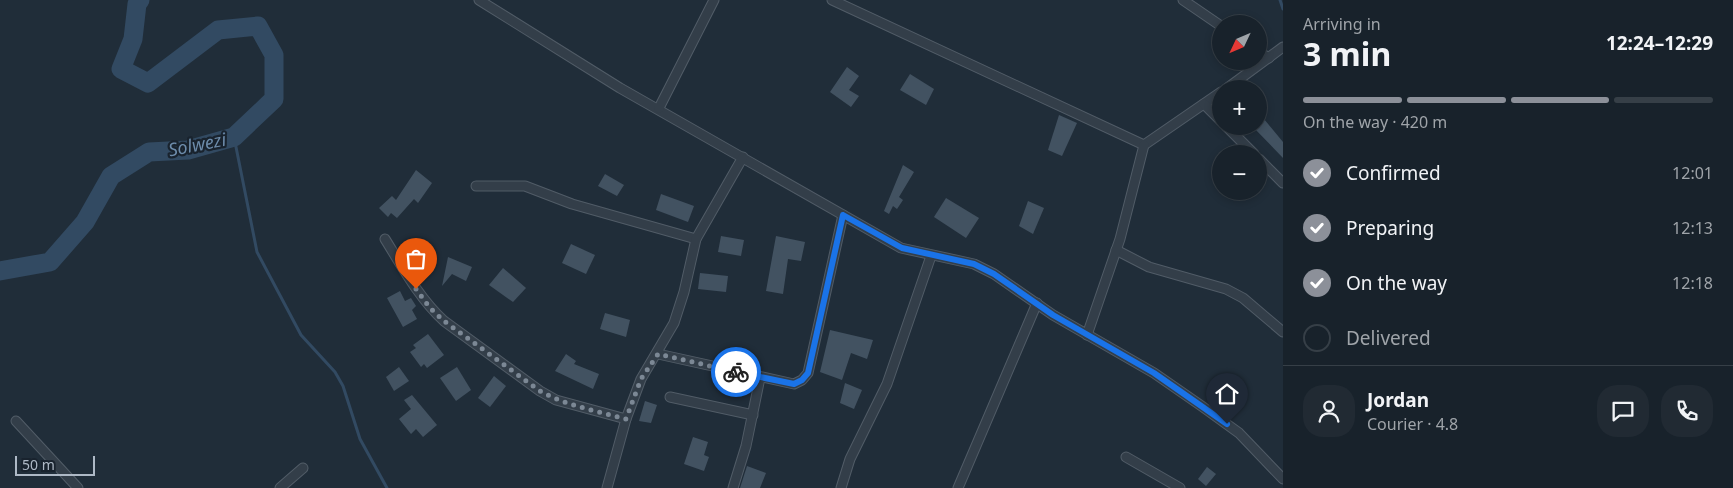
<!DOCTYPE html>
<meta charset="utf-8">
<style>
:root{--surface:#18222b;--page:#212a33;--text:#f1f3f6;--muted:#9fa4a9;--line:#363f47;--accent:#8c9099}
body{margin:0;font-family:"Noto Sans",sans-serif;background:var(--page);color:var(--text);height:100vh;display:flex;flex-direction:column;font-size:19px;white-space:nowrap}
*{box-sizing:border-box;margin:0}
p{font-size:16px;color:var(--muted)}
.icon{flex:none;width:28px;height:28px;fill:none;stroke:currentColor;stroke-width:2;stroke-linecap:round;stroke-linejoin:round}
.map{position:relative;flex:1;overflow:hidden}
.drawer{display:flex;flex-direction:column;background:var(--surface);width:450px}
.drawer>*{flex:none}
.needle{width:32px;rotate:226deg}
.fabs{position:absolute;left:1212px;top:15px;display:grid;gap:10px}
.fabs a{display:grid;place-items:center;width:55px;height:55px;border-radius:50%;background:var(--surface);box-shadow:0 2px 8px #0003,0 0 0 1px var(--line);font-size:25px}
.scale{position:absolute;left:15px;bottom:12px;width:80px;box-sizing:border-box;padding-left:5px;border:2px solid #aeb9c6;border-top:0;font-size:14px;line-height:18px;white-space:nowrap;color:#aeb9c6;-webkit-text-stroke:4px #19232e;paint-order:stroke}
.pin{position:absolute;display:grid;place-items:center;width:42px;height:42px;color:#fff;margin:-51px -21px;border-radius:50% 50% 50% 0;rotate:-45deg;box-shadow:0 0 5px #0007}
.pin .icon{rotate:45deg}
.courier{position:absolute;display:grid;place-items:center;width:50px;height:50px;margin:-25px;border:4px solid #1a73e8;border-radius:50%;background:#fff;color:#222;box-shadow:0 1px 6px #0007}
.overview em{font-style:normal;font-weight:700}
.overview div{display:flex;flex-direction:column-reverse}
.overview{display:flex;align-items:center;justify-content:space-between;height:85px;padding:0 20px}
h1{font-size:32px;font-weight:700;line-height:38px}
.bar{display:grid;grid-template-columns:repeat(4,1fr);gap:8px 5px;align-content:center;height:60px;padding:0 20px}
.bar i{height:6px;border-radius:4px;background:var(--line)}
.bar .on{background:var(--accent)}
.bar p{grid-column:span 4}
.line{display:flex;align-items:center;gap:12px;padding:0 20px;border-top:1px solid var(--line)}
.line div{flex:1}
.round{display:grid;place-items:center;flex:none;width:52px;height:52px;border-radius:20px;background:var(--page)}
ol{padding:0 20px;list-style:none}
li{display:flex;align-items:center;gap:15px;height:55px}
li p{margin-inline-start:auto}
li .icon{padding:5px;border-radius:50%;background:var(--accent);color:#fff;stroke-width:4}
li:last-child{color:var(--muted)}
li i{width:28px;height:28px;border:2px solid var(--line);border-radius:50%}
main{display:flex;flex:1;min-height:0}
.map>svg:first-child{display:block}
</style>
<main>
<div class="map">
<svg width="1283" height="488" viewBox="0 0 1283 488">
<rect width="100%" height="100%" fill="#202d39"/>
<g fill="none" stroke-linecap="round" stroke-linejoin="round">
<!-- stream -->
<g stroke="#324a62" stroke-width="3">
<path d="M1280 0 1283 9"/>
<path d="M234 137 257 252 301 335 335 372 343 386 360 439 387 488"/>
</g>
<!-- river -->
<path stroke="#324a62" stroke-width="19" d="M0 271 50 262 85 222 111 176 149 152 188 150 234 137 274 99V55L258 26 218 30 148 83 121 69 133 39 137 4 140 0"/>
</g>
<!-- building -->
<g fill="#425261">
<path d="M847 67 859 76 849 90 859 96 851 107 830 92Z"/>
<path d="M910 74 934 89 926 105 900 90Z"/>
<path d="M1059 115 1077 123 1062 156 1048 150Z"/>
<path d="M1264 119 1283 142V158L1254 128 1259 126Z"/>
<path d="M903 165 914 172 899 197 903 200 897 209 893 206 889 214 884 211Z"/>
<path d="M416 170 432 183 418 203 414 199 397 218 391 213 388 217 379 208 392 196 396 200Z"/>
<path d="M605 174 624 185 617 196 598 186Z"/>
<path d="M661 194 694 206 688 222 656 210Z"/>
<path d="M946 198 979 218 966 238 934 217Z"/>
<path d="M1028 201 1044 208 1033 234 1019 226Z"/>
<path d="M721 236 744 240 741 256 718 252Z"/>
<path d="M776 236 805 242 801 261 788 259 783 294 766 291Z"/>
<path d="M571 244 595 255 586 274 562 263Z"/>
<path d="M448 257 472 267 466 281 452 274 442 286Z"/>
<path d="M503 268 526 288 513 302 489 285Z"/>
<path d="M700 273 728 276 726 292 698 289Z"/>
<path d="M400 291 405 301 411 298 416 306 412 310 417 319 403 327 387 298Z"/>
<path d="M605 313 630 320 626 337 600 329Z"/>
<path d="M830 330 873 340 867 359 851 353 842 380 820 372Z"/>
<path d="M428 334 444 355 427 368 424 364 421 367 410 352 416 348 413 345Z"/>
<path d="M566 354 576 361 574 364 599 374 593 389 555 371Z"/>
<path d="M399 367 409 381 394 391 386 377Z"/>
<path d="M457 367 471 390 456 401 440 378Z"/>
<path d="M494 376 506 386 490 407 478 398Z"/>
<path d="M845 383 862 390 854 409 840 403Z"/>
<path d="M412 395 437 425 423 437 416 429 411 434 399 419 411 409 404 400Z"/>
<path d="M645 401 657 405 651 423 639 421Z"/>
<path d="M693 437 708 442 704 455 709 457 704 471 684 464Z"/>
<path d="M747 466 766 473 760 488H740Z"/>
<path d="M1207 467 1216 474 1206 486 1198 479Z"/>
</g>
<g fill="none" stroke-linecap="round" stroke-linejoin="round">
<defs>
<g id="minor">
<path d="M479 0 620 88 901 248 974 264 994 274 1053 315 1154 373 1203 407 1239 433 1283 479"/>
<path d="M832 0 1144 145 1221 92"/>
<path d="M1183 0 1221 26"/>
<path d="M1259 52 1269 58"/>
<path d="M1226 89 1283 47"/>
<path d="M1204 104 1221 121"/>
<path d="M659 108 714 0"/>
<path d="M1226 126 1254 154"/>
<path d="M1259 159 1283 183"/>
<path d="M476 186H525L572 204 696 239"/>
<path d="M385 239C403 268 419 298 444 321L540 391 556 400 626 419"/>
<path d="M1116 250 1149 267 1226 289 1243 298 1283 332"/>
<path d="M1087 335 1120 239 1144 145"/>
<path d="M658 354 794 384 802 380 808 373 843 215"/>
<path d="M670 397 753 415"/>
<path d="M16 421 78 488"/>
<path d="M1126 457 1180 488"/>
<path d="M280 488 303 468"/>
<path d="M607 488 626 419 641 379 674 323 684 292 696 239 743 157"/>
<path d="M733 488 746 446 760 378"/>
<path d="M841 488 850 459 887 384 931 256"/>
<path d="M958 488 1037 303"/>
</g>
</defs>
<!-- minor casing -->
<use href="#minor" stroke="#515c67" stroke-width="11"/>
<!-- minor -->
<use href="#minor" stroke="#333e49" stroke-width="9"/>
</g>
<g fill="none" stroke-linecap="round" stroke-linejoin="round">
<!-- done -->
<path stroke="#7c8895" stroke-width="5" stroke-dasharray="0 9" d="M416 289 430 308 444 321 540 391C567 406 597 411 626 419L641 379 658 354 736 372"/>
<!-- route -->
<path stroke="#1a73e8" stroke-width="6" d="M736 372 794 384 802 380 808 373 843 215 902 248 974 264 994 274 1053 315 1154 373 1227 424"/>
</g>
<g text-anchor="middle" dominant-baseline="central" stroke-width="4.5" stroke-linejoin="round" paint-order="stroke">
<!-- water labels -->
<g font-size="18" font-style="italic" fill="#6d8cab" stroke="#19232e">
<text transform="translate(197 144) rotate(-11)">Solwezi</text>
</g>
</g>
</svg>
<div class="fabs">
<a><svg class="needle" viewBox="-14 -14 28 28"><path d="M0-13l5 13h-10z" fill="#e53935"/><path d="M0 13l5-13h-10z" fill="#9fa4a9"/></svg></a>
<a>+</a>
<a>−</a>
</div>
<div class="scale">50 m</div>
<div class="pin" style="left:416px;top:289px;background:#ea580c"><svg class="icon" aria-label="bag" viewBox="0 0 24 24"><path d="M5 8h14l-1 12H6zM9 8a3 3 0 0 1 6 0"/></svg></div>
<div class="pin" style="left:1227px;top:424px;background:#1f2937"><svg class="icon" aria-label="home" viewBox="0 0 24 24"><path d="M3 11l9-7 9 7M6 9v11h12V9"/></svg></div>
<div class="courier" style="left:736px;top:372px"><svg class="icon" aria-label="bike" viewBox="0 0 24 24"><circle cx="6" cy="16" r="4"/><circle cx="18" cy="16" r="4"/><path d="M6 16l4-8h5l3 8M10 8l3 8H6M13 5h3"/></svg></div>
</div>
<section class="drawer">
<div class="overview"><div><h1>3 min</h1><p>Arriving in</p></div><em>12:24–12:29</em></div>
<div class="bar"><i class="on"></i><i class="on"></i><i class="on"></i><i></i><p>On the way · 420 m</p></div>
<ol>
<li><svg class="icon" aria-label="check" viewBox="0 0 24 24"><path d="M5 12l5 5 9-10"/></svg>Confirmed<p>12:01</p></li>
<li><svg class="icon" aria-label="check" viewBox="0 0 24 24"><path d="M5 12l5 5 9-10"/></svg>Preparing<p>12:13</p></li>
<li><svg class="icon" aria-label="check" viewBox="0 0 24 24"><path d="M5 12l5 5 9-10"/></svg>On the way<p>12:18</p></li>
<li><i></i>Delivered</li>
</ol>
<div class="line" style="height:90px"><a class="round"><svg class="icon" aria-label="person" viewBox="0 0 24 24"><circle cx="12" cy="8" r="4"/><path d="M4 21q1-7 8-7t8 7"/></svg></a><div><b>Jordan</b><p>Courier · 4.8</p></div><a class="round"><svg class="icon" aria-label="chat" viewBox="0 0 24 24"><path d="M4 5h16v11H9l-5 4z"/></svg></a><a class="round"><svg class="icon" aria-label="phone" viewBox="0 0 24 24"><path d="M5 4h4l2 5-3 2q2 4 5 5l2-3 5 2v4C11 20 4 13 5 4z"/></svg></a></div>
</section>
</main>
